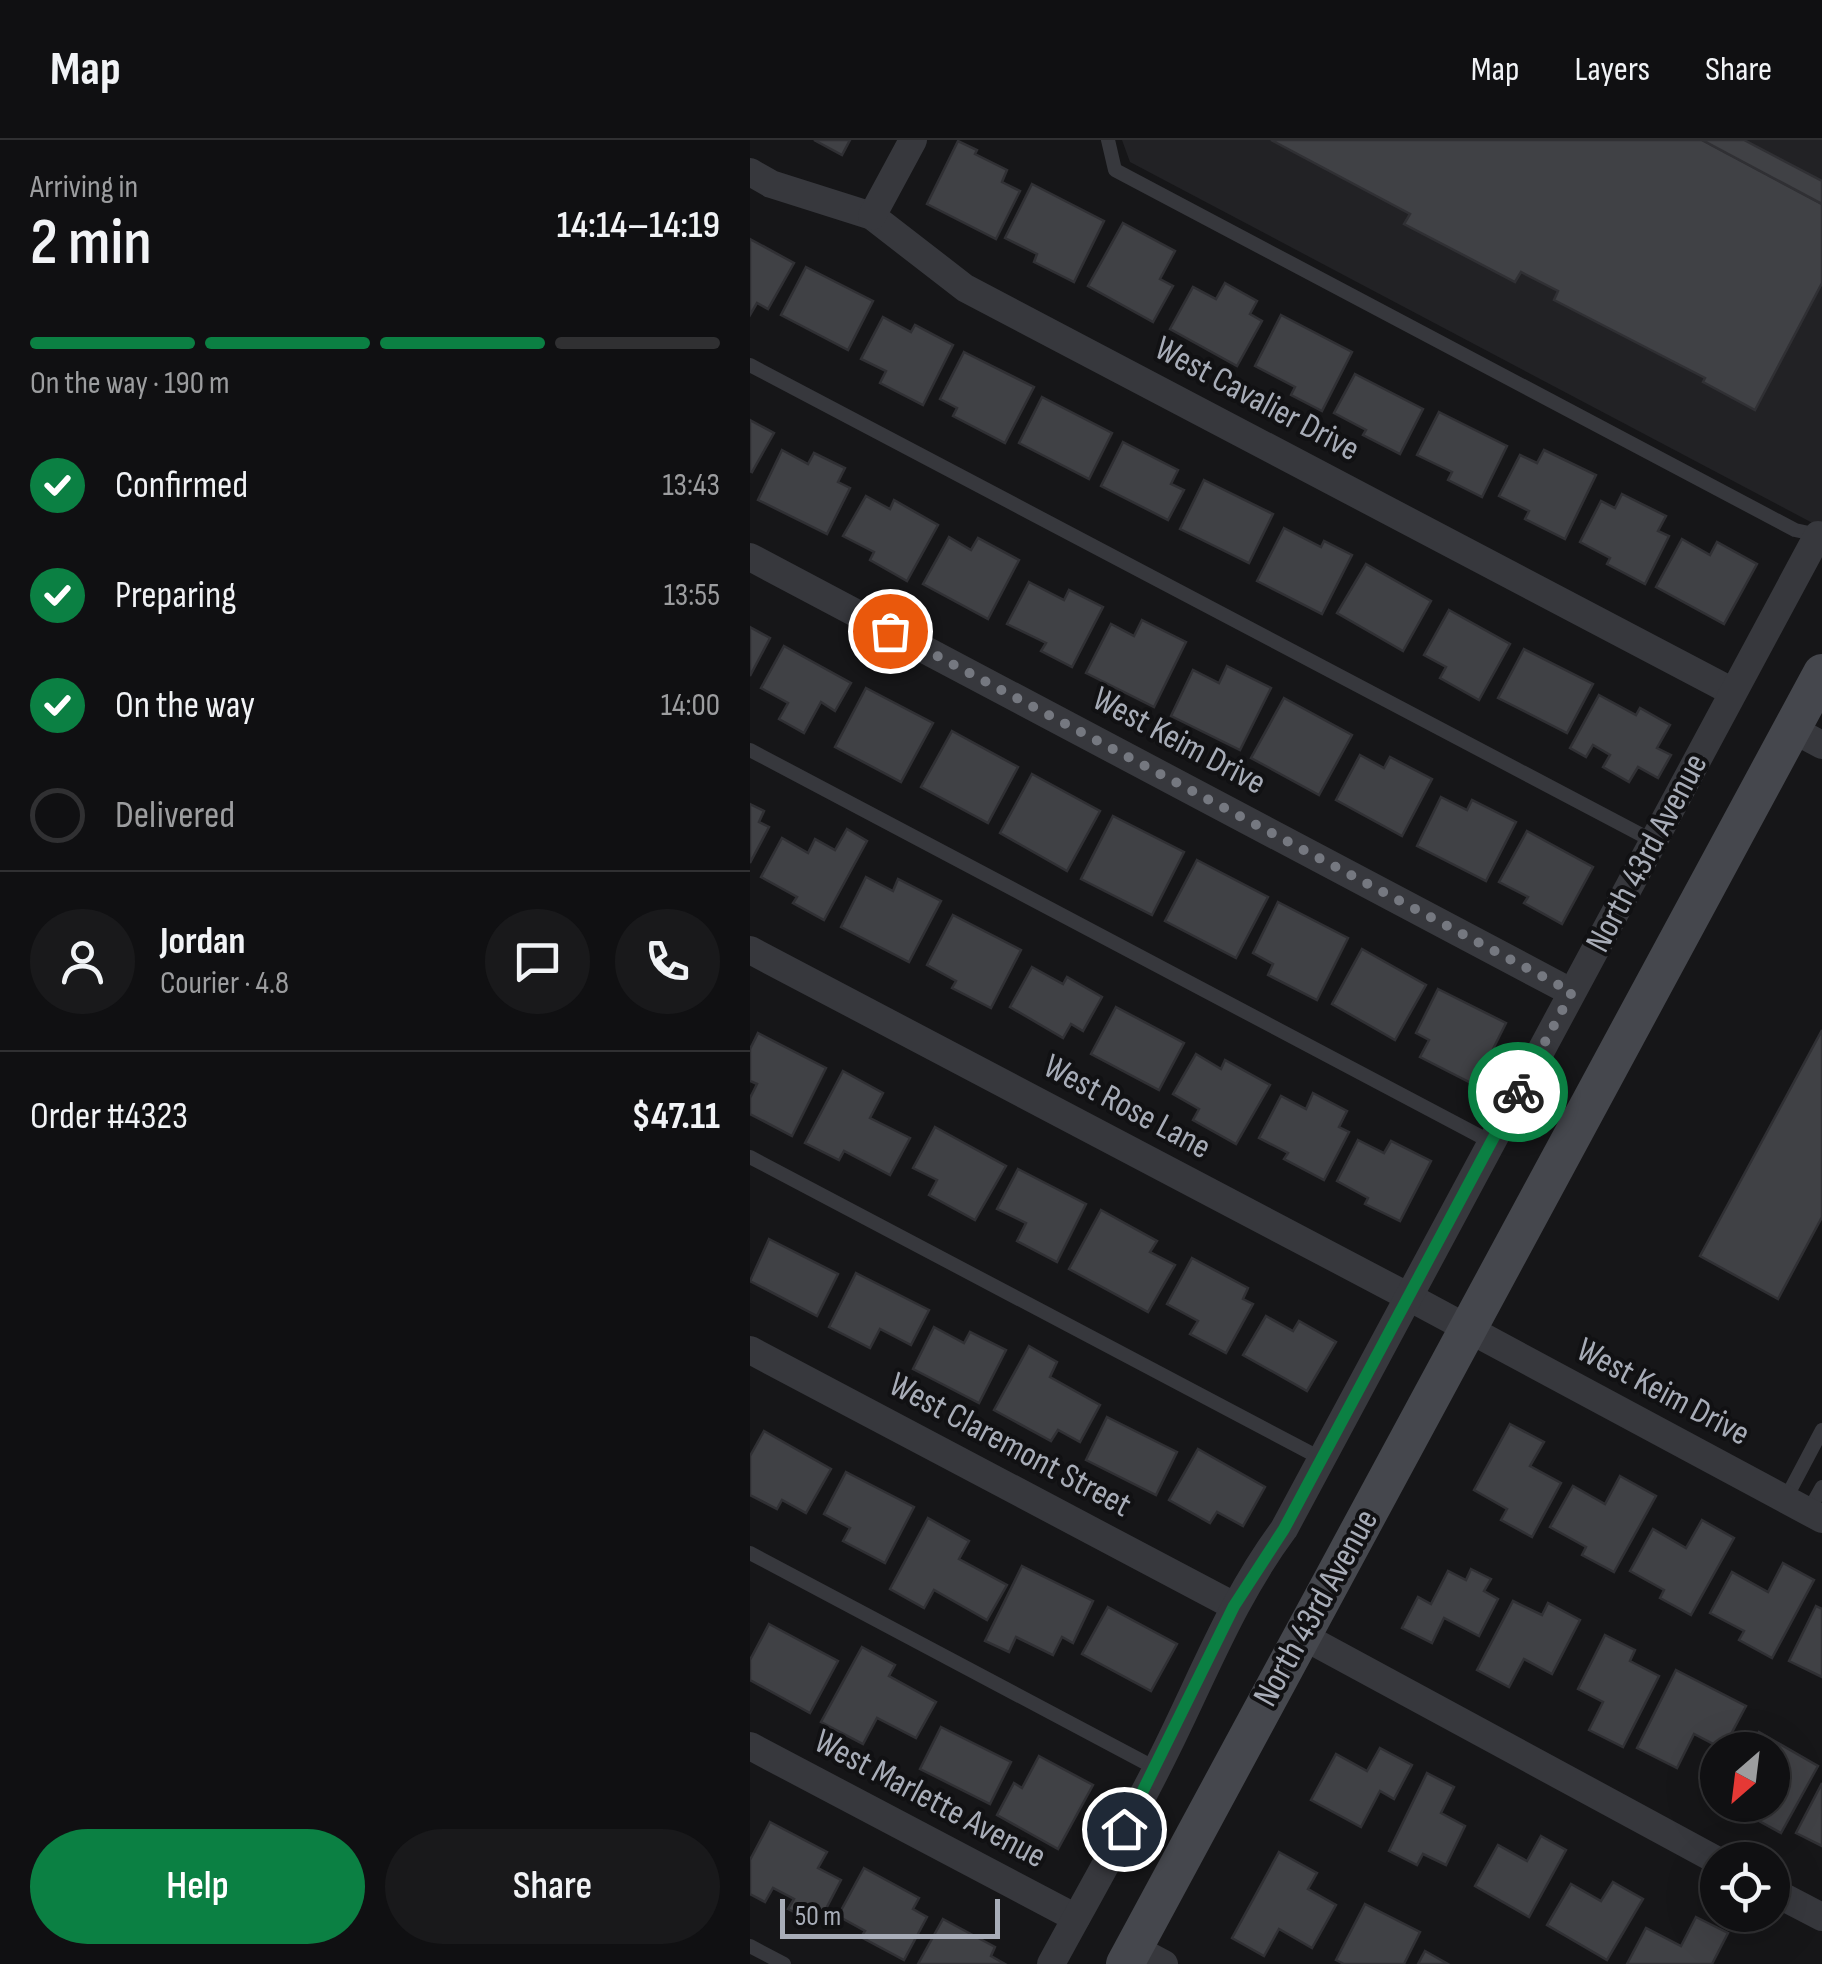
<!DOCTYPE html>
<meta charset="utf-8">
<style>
:root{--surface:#101012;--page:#19191b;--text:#f1f3f6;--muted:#9c9d9f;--line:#303032;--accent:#0b8043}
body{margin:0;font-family:"Sofia Sans Condensed",sans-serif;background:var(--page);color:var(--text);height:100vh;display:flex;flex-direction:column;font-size:38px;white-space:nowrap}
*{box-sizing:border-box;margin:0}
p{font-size:32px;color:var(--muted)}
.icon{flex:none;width:55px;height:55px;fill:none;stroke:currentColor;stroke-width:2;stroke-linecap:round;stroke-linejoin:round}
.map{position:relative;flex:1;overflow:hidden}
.side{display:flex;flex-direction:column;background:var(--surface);width:750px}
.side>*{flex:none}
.needle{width:65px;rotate:208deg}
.fabs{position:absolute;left:950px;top:1592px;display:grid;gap:20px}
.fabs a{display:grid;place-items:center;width:90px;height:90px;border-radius:50%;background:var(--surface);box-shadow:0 10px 40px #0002,0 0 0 2px var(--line);font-size:50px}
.scale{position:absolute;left:30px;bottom:25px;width:220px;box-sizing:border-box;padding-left:10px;border:5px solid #a8adb8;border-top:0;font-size:28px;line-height:35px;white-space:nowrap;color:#a8adb8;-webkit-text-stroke:8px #111113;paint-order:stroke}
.pin{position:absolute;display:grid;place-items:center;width:85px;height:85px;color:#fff;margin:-42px;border:5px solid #fff;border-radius:50%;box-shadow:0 2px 10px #0007}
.courier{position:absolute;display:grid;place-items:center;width:100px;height:100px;margin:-50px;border:8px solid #0b8043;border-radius:50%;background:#fff;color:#222;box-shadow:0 2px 12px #0007}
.summary em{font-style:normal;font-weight:600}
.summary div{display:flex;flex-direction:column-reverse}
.summary{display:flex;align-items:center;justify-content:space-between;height:170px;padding:0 30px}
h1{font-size:65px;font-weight:600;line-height:75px}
.bar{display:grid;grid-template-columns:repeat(4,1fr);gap:15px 10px;align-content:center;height:120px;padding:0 30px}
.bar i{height:12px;border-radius:8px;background:var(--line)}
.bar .current{background:var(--accent)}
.bar p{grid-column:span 4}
.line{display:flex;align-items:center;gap:25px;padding:0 30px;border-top:2px solid var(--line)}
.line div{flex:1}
.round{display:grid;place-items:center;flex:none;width:105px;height:105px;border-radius:52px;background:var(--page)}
ol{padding:0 30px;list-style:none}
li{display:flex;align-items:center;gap:30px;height:110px}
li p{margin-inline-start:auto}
li .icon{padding:10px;border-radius:50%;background:var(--accent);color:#fff;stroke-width:4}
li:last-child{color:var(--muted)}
li i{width:55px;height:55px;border:5px solid var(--line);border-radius:50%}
.button{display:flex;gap:20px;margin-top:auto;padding:20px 30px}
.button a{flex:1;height:115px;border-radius:60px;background:var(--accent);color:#fff;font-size:40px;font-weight:600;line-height:115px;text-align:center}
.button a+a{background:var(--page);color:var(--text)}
header{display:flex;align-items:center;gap:60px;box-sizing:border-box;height:140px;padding:0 50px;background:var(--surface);border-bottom:2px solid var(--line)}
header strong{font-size:48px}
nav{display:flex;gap:55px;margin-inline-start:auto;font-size:35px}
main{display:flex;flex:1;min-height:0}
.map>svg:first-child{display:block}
</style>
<header>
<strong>Map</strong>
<nav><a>Map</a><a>Layers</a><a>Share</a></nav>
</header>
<main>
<section class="side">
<div class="summary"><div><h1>2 min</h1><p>Arriving in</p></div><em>14:14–14:19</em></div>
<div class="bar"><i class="current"></i><i class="current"></i><i class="current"></i><i></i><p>On the way · 190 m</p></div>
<ol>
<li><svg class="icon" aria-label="check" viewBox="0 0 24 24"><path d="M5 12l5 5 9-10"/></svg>Confirmed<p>13:43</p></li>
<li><svg class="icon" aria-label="check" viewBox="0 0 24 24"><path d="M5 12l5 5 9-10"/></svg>Preparing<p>13:55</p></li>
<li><svg class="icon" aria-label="check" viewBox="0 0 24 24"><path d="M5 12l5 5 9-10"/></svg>On the way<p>14:00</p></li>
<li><i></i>Delivered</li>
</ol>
<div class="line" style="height:180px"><a class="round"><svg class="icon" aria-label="person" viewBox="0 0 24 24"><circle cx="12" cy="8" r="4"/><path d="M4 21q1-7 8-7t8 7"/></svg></a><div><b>Jordan</b><p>Courier · 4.8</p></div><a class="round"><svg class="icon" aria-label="chat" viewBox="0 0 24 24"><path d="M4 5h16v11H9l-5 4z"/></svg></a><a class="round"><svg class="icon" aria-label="phone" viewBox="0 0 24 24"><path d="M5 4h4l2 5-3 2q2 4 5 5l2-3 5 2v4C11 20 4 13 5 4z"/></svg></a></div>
<div class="line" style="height:130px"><div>Order #4323</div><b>$47.11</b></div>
<div class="button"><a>Help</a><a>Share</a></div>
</section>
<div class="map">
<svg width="1072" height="1824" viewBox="0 0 1072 1824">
<rect width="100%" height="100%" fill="#161618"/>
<!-- built -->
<path fill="#222225" d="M372 0H1072V388L380 22Z"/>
<!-- building -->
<g fill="#404145" stroke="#303034" stroke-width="2.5">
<path d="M64 0H100L92 15Z"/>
<path d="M521 0H952L1072 64V143L1005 270 953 242 955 238 804 160 808 151 771 132 765 142 654 84 660 74Z"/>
<path d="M952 0H994L1072 41V64Z"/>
<path d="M208 1 227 10 225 14 257 30 252 42 270 51 246 99 177 64Z"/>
<path d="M282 44 354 81 324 142 284 122 287 114 255 98Z"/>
<path d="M373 83 425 111 410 139 423 146 403 182 338 146Z"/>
<path d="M0 99 44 123 18 169 7 163 0 175Z"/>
<path d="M56 127 123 161 98 210 31 175Z"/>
<path d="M475 143 507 161 500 174 512 181 487 226 420 189 443 147 466 159Z"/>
<path d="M531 175 602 212 572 271 541 255 545 247 505 226Z"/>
<path d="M133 177 161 192 165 185 203 205 173 265 130 243 136 231 111 219Z"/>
<path d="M214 212 284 247 255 303 203 276 207 268 190 259Z"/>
<path d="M605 234 673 269 650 314 613 295 616 290 584 273Z"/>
<path d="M292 257 362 293 339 339 269 303Z"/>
<path d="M689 272 757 306 732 357 698 340 702 332 667 315Z"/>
<path d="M0 280 24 293 2 332 0 331Z"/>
<path d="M373 302 428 330 421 344 434 350 418 380 351 346Z"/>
<path d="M32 310 58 324 64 313 95 328 88 342 100 348 77 394 8 360Z"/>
<path d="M794 310 846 335 815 399 775 379 779 371 749 356 770 315 787 323Z"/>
<path d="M454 340 523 374 499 423 430 389Z"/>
<path d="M872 354 916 376 908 391 919 396 895 444 857 424 860 418 830 402 851 361 865 368Z"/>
<path d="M116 356 140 369 144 360 188 385 157 441 120 420 124 412 93 396Z"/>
<path d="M534 388 571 407 574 401 602 415 572 474 507 441Z"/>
<path d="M199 397 221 410 228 398 269 420 238 479 173 444Z"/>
<path d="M932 399 960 415 967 402 1007 424 974 484 906 447Z"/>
<path d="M616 424 681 461 653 511 587 473Z"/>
<path d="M279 442 314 460 319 450 353 467 322 527 291 511 296 503 257 484Z"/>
<path d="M699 470 760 504 729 560 690 538 696 527 674 515Z"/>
<path d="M392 480 436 502 404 567 336 533 361 484 384 496Z"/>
<path d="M0 487 20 498 0 536Z"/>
<path d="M34 506 101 543 85 571 71 562 54 593 29 579 38 563 11 548Z"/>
<path d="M774 509 843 544 817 593 748 558Z"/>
<path d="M477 526 521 548 490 610 421 576 443 530 469 543Z"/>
<path d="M116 548 183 583 151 642 85 607Z"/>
<path d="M849 555 886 575 890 568 920 585 907 608 921 615 908 638 888 627 879 642 853 627 860 615 843 605 836 617 820 608Z"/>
<path d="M534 558 602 595 569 655 501 618Z"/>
<path d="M202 591 268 627 238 683 171 647Z"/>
<path d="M610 615 634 628 640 617 682 639 652 696 586 660Z"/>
<path d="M282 634 350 671 317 731 250 693Z"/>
<path d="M691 657 717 670 722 660 766 682 736 741 667 706Z"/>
<path d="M0 664 14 671 9 682 19 687 0 723Z"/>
<path d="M363 676 434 712 402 775 331 739Z"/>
<path d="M97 689 117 701 74 780 43 763 47 757 11 737 32 698 58 713 65 699 85 710Z"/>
<path d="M777 691 843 727 812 784 774 763 778 757 749 742Z"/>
<path d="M447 720 518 757 486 818 415 781Z"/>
<path d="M116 737 143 751 148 739 191 761 159 822 91 787Z"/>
<path d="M528 762 598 798 567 860 518 835 523 824 503 813Z"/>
<path d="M203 775 271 810 241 868 202 848 206 841 177 825Z"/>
<path d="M612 809 676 845 645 900 582 864Z"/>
<path d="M282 827 313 844 317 837 352 857 333 891 321 884 313 898 260 867Z"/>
<path d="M688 849 756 883 725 945 670 917 679 900 666 893Z"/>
<path d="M366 867 434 903 409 950 341 914Z"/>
<path d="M1072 890V1077L1028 1159 950 1116Z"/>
<path d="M8 893 76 928 42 996 0 974V958L7 944 0 941V909Z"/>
<path d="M446 914 471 929 475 920 520 945 486 1004 443 980 449 969 423 954Z"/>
<path d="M93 931 133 953 120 978 160 998 140 1035 94 1011 89 1020 55 1003Z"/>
<path d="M563 953 597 971 589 987 599 992 574 1040 534 1019 538 1013 509 998 531 956 556 969Z"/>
<path d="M185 987 256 1026 225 1080 179 1055 187 1040 163 1028Z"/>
<path d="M608 1000 634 1013 641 1001 681 1021 650 1081 615 1064 618 1058 587 1041Z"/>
<path d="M268 1029 336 1064 307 1122 267 1101 276 1083 247 1069Z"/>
<path d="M351 1070 407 1101 400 1112 425 1125 398 1172 319 1129Z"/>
<path d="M19 1099 88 1134 67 1176 0 1141Z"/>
<path d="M442 1118 498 1148 493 1159 503 1164 476 1213 440 1194 448 1181 417 1164Z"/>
<path d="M106 1133 179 1170 161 1205 130 1189 120 1208 79 1187Z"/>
<path d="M516 1176 543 1191 549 1181 586 1202 557 1251 493 1215Z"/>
<path d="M184 1187 214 1203 220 1192 256 1210 229 1263 163 1229Z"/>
<path d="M279 1206 307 1222 300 1237 350 1265 330 1302 308 1290 301 1301 244 1270Z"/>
<path d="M357 1277 427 1312 406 1355 336 1320Z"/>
<path d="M760 1284 794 1302 780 1326 811 1343 782 1397 751 1380 757 1369 724 1350Z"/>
<path d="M14 1291 81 1329 56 1373 32 1360 27 1369 0 1355V1316Z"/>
<path d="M448 1309 515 1347 493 1386 467 1372 460 1383 419 1360Z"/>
<path d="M96 1332 164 1367 135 1423 93 1401 100 1388 74 1374Z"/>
<path d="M870 1336 906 1356 864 1432 832 1415 836 1407 800 1387 823 1346 855 1364Z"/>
<path d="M178 1378 219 1401 209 1419 257 1445 237 1480 184 1450 174 1468 140 1449Z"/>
<path d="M952 1380 984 1398 941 1475 910 1458 914 1450 880 1431 903 1389 936 1408Z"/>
<path d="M1033 1423 1064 1440 1022 1518 989 1500 994 1491 960 1473 982 1432 1018 1452Z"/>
<path d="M272 1426 343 1461 323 1503 312 1497 303 1515 266 1497 259 1512 235 1501Z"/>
<path d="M721 1429 741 1439 734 1451 748 1459 729 1496 694 1478 682 1503 652 1488 668 1457 681 1464 698 1431 716 1440Z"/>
<path d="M763 1461 792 1475 798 1463 830 1480 802 1534 774 1519 759 1547 727 1530Z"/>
<path d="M1066 1466 1072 1469V1537L1039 1521Z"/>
<path d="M358 1467 427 1504 401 1551 332 1514Z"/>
<path d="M19 1484 88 1521 60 1573 0 1540V1520Z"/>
<path d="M855 1495 885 1510 880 1521 909 1536 873 1607 839 1590 853 1562 828 1549Z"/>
<path d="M112 1507 145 1525 139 1536 186 1562 166 1598 127 1578 113 1604 71 1582Z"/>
<path d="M926 1530 996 1566 973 1609 944 1594 927 1628 887 1608Z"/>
<path d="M191 1587 261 1622 240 1664 170 1629Z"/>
<path d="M1009 1592 1068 1626 1031 1693 1000 1676 1006 1665H1022V1610H999Z"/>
<path d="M630 1608 662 1625 644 1659 630 1651 611 1687 561 1660 586 1614 617 1631Z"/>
<path d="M289 1616 343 1645 308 1709 247 1675 264 1643 272 1648Z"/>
<path d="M677 1633 704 1647 691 1673 715 1686 696 1725 673 1714 667 1725 639 1711Z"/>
<path d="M1072 1643V1706L1046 1693Z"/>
<path d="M20 1682 77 1712 68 1728 91 1740 68 1784 38 1769 44 1759 23 1748 15 1762 0 1754V1720Z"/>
<path d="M791 1696 816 1710 779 1777 725 1746 748 1705 777 1721Z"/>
<path d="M529 1712 567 1733 558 1749 586 1765 562 1808 529 1789 514 1816 482 1798Z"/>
<path d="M114 1728 169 1758 163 1769 177 1777 154 1820 111 1797 115 1791 88 1776Z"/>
<path d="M863 1742 893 1759 857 1820 797 1785 821 1744 851 1761Z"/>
<path d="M615 1764 670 1792 654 1824H594L586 1820Z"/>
<path d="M946 1777 978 1793 962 1824H877L896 1788 931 1806Z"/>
<path d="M193 1779 245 1807 241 1816 255 1824H168Z"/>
<path d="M675 1811 698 1824H668Z"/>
</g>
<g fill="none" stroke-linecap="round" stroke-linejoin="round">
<!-- lane -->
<g stroke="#37383d" stroke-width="14">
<path d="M358 0 365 30 1045 390 1068 395"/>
<path d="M0 225 903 701"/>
<path d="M0 610 741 1002"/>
<path d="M0 1017 572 1319"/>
<path d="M1035 1360 1072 1290"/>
<path d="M1058 1372 1072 1347"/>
<path d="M0 1413 407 1629"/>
<path d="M0 1806 34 1824"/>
</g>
<!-- street -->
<g stroke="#37383d" stroke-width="28">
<path d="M0 32 21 44 122 76 215 148 983 552"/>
<path d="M122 76 163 0"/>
<path d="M0 417 821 852"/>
<path d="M1042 589 1072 605"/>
<path d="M0 810 659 1157 1072 1379"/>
<path d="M0 1210 484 1466"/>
<path d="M551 1495 968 1721"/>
<path d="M0 1606 326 1778"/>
<path d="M1022 1751 1072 1777"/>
<path d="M384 1808 414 1824"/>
<path d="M301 1824C340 1752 382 1680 418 1606 455 1531 484 1456 534 1389L1068 395"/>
</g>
<!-- secondary -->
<path stroke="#45474d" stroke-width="38" d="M375 1824 1072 533"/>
</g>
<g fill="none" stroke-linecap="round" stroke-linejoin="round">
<!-- done -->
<path stroke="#757880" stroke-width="10" stroke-dasharray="0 18" d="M140 491 822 852 768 952"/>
<!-- route -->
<path stroke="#0b8043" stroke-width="12" d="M374 1689 484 1466 534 1389 768 952"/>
</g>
<g text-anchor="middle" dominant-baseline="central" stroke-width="8" stroke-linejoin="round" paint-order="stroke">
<!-- street labels -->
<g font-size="35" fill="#a8adb8" stroke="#111113">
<text transform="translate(507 259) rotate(28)">West Cavalier Drive</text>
<text transform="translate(429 601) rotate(28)">West Keim Drive</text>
<text transform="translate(897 713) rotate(-62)">North 43rd Avenue</text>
<text transform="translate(377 967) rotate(28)">West Rose Lane</text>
<text transform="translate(913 1252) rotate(28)">West Keim Drive</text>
<text transform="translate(260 1305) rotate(28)">West Claremont Street</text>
<text transform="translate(566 1468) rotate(-61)">North 43rd Avenue</text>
<text transform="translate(180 1659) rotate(28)">West Marlette Avenue</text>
</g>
</g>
</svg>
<div class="fabs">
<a><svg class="needle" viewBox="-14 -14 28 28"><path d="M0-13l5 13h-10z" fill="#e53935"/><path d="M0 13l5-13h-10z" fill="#9c9d9f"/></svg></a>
<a><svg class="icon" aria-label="locate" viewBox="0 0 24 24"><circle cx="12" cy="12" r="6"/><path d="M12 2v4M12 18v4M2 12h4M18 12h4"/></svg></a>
</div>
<div class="scale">50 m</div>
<div class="pin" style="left:140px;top:491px;background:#ea580c"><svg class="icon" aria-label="bag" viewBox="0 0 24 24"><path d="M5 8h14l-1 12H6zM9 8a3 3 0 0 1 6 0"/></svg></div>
<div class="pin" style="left:374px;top:1689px;background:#1f2937"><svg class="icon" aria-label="home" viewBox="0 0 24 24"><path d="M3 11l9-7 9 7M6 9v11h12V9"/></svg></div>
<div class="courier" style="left:768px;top:952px"><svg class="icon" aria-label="bike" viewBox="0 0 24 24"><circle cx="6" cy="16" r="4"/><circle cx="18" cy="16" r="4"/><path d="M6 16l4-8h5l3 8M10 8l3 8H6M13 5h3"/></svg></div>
</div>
</main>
